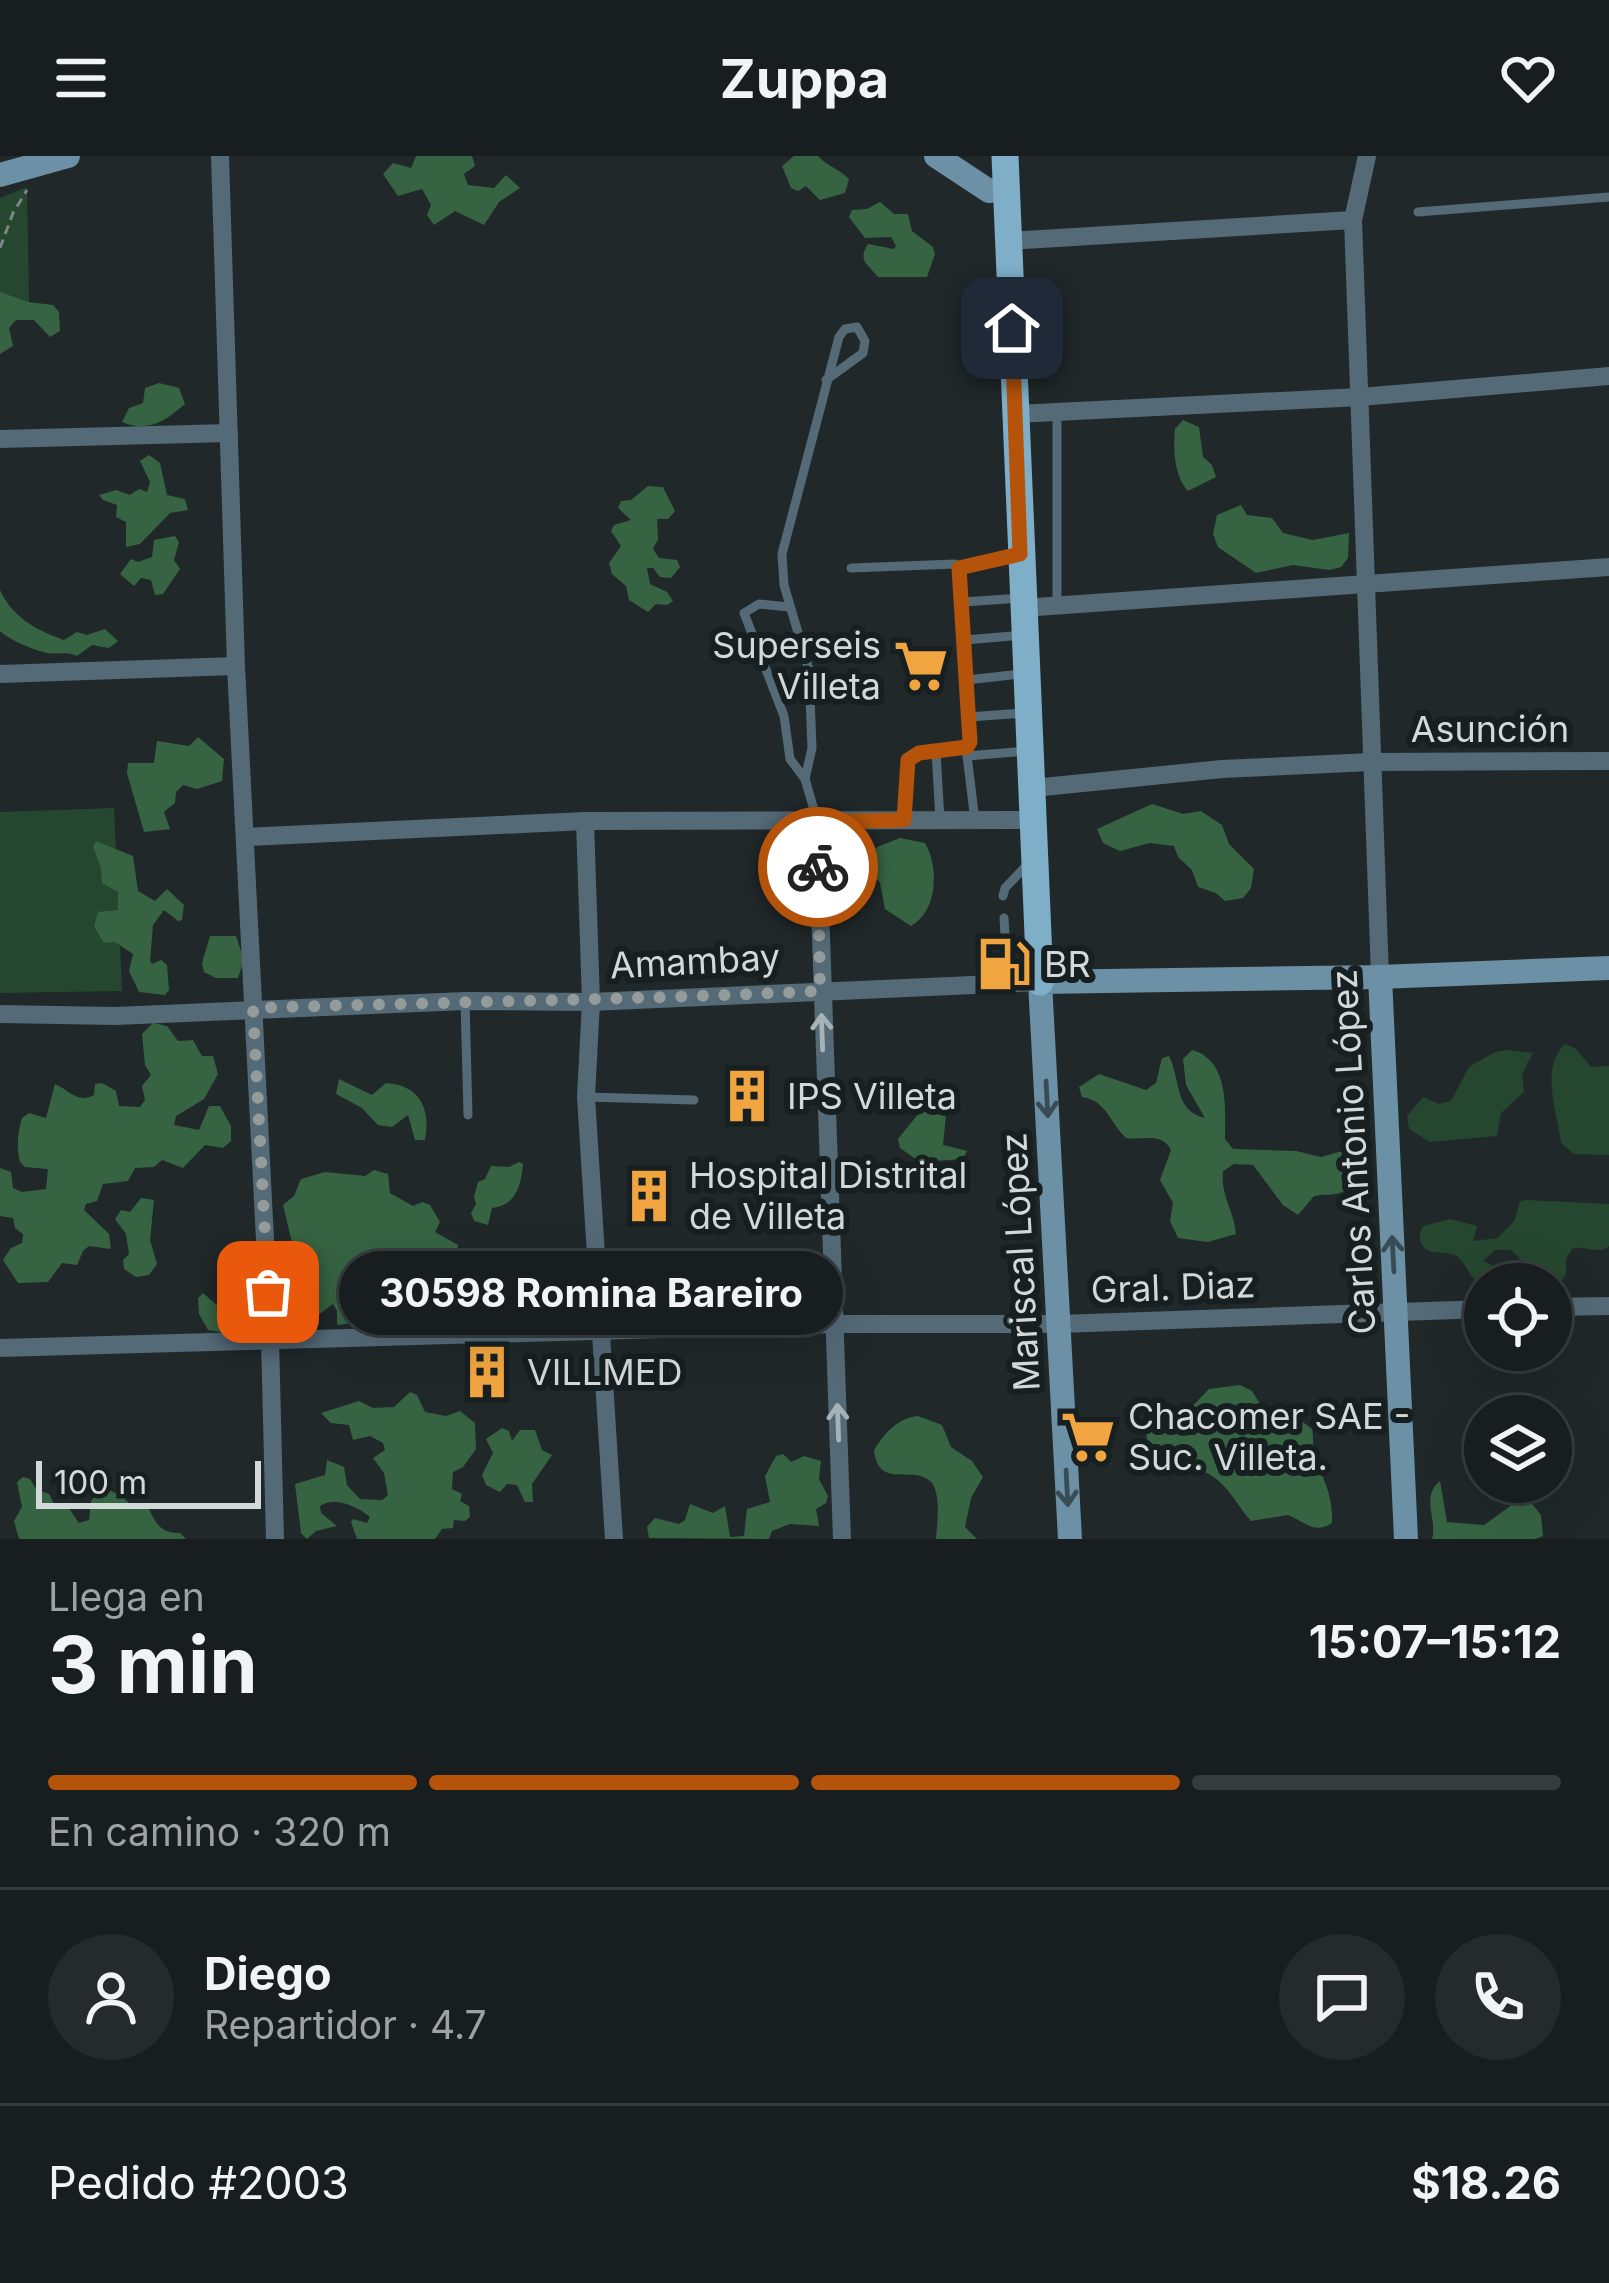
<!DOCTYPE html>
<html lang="es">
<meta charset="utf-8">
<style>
:root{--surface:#181e1f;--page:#252b2c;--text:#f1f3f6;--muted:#9fa2a4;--line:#363c3d;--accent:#b45309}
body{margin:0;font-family:Inter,sans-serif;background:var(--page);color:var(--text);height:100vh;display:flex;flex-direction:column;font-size:45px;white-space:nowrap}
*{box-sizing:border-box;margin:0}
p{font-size:39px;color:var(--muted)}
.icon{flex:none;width:66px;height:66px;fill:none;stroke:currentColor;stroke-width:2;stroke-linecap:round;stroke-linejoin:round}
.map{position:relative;height:1383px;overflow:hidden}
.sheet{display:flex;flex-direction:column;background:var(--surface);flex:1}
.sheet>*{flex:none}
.fabs{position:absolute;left:1464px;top:1107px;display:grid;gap:24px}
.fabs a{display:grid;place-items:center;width:108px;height:108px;border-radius:50%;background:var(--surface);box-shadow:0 12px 48px #0002,0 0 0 3px var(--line);font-size:60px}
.scale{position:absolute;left:36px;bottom:30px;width:225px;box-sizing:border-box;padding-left:12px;border:6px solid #d3d9d9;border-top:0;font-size:33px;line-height:42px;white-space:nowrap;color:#d3d9d9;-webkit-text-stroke:9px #171f20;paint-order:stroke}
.pin{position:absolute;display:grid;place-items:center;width:102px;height:102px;color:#fff;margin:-51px;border-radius:24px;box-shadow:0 6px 18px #0006}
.courier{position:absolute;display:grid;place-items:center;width:120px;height:120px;margin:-60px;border:9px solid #b45309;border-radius:50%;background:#fff;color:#222;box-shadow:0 3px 15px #0007}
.bubble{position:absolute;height:84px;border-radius:42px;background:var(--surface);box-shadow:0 12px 48px #0002,0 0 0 3px var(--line);font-size:39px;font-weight:700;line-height:84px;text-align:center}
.overview em{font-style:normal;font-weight:700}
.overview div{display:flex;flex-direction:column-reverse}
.overview{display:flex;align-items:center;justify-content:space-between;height:204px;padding:0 48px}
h1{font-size:78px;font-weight:700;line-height:90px}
.bar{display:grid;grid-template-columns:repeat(4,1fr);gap:18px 12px;align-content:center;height:144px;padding:0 48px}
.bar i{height:15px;border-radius:9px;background:var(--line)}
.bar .selected{background:var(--accent)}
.bar p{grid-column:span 4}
.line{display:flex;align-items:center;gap:30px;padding:0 48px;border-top:3px solid var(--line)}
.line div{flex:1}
.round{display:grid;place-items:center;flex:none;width:126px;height:126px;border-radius:63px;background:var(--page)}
header{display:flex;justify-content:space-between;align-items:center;height:156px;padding:0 48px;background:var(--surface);font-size:54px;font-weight:700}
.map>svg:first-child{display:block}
</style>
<header><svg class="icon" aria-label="menu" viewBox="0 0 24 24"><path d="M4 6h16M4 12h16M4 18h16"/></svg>Zuppa<svg class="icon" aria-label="heart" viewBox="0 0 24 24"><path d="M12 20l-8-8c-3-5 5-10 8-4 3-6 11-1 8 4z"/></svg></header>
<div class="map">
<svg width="1609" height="1383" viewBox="0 0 1609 1383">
<rect width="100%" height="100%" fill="#202829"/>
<!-- green -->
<g fill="#26472f">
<path d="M27 31 29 146 0 148V42Z"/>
<path d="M114 652 122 835 0 837V656Z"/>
<path d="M1565 888 1576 893 1591 911 1609 910V999L1574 998 1561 987C1558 957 1539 912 1565 888Z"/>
<path d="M1508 894 1533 897 1522 918 1524 936 1501 957 1497 980 1430 986 1409 973 1407 960 1423 941 1439 948 1451 945 1469 911 1495 896Z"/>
<path d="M1527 1044 1609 1048V1090C1599 1100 1585 1088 1572 1093L1566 1103V1118L1561 1125 1544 1127 1511 1094H1495L1483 1105 1510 1118 1512 1128C1504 1128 1489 1130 1484 1129 1470 1126 1468 1109 1458 1101 1446 1093 1429 1101 1422 1089 1418 1081 1420 1078 1423 1070L1450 1063 1477 1070 1473 1085 1498 1082 1515 1064 1520 1045Z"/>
</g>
<!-- forest -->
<g fill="#366443">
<path d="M416 0H472L475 10 464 18 468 29 494 32 506 19 520 32 499 46 484 69 455 55 434 69 427 59 431 49 422 33 398 40 383 18 393 7 411 12Z"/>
<path d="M794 0H818C827 10 839 13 849 23L845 37 820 44 806 30 798 35 791 32 782 10Z"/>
<path d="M880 46 894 58H908L912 75 933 91 935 98 927 121H878C868 108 857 105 868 88L894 93 896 90 891 81 865 82 849 61 852 54 867 53Z"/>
<path d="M0 136 28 146 53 149 59 156 60 175 50 181 34 164H16L9 172 13 190 0 198Z"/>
<path d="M159 227 179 232 185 248C165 265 149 277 122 266L129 252 143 247 145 232Z"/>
<path d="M1183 264 1199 271 1203 301 1212 309 1216 321 1188 335C1174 319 1173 294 1175 273Z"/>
<path d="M149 299 160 307 167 339 185 343 188 354 170 357 140 388 126 391V366L116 361 117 349 103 344 99 339 116 334 130 339 139 333 147 336 150 326 140 305Z"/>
<path d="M663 331 675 355 668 363H657L658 383 653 393 659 402 677 404 680 411 671 422 660 421 653 412H647L650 428 667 436 673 445 667 449 656 448 648 456 629 444 626 430 612 418 609 407 621 390 611 375 614 369 631 364 618 352 621 345 631 344 648 330Z"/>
<path d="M1241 349 1247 359 1272 362 1283 377 1313 384 1349 377 1348 402 1341 411 1329 414 1293 409 1256 417 1218 391 1213 378 1217 359Z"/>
<path d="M175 380 179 386 174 404 180 413 163 438 155 439 151 424 141 422 134 430 120 418 131 403 138 406 152 401 154 384Z"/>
<path d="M0 434C12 461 36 474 64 484L77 476 87 479 105 473 118 485 109 492 92 489 77 500C65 495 58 499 47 497 34 494 9 484 0 475Z"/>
<path d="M198 581 224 603 222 625 197 633 183 629 176 636 175 647 164 656 170 673 144 676 127 617 128 607H154L157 585 189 590Z"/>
<path d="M1152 648 1183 658 1201 655 1222 669 1229 688 1254 713 1251 732 1243 742 1225 745 1216 737 1198 731 1192 714 1178 701 1174 690 1150 687 1120 695 1103 687 1097 673Z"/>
<path d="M900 682 925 687C939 711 938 755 911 770L885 753 880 727 872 717 871 703 877 691Z"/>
<path d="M96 685 133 700 138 735 155 745 167 733 184 749 182 764 178 765 164 754 153 769 150 805 152 808 161 804 167 809 169 834 165 839 139 836 129 815 133 798 115 786 104 787 94 770 98 756 118 754V736L102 727 101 712 93 691Z"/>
<path d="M210 780H236L244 804 238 822H216L204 816 202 807Z"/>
<path d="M153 867 167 870 178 885 193 884 202 900H213L218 918 204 943 176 960 174 969 199 974 209 950H220L231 970V985L223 992 205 989 183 1012 162 1004 154 1011 135 1012 128 1025 103 1028 97 1045 86 1048 84 1054 109 1078 111 1093 89 1090 83 1095 77 1109 62 1107 48 1126 18 1127 3 1104 11 1092 22 1087 23 1078 15 1072 13 1062 0 1060V1012L11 1016 13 1032 22 1036 46 1033 48 1013 25 1011 20 1006C16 991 18 975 22 962L29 957 46 962 55 928C69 934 78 948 94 939L95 928 102 927 116 935 119 950 140 951 145 944 142 930 151 919 145 909 142 878Z"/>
<path d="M1192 894C1230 904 1225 954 1225 983L1233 993 1296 995 1321 1001 1364 989C1367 1002 1358 1027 1345 1035 1336 1040 1323 1038 1314 1040L1298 1059 1283 1049 1253 1009 1234 1008 1223 1015C1220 1038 1234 1055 1236 1078L1208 1086 1178 1082 1170 1065 1173 1047 1160 1024 1171 994C1161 975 1144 985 1126 982 1110 967 1106 944 1082 941L1079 931 1099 918 1146 934 1156 927 1162 902 1169 900C1181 924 1174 955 1205 962L1186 929 1183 903Z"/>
<path d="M339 923 372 939 386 927C420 929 431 953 425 984H415L408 959 392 971 378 969 362 952 336 938Z"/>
<path d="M928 954 946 959 943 989 967 995 963 1003 920 1006 900 992 898 983 919 957Z"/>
<path d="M519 1006 523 1008C521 1029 516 1050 492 1052L488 1069 474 1065 471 1057 476 1048 474 1041 478 1026 485 1023 491 1010 509 1011Z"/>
<path d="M374 1014 388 1018 390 1037 413 1050 423 1046 430 1049 440 1066 435 1076 458 1089 457 1096 447 1102 430 1096 415 1098 408 1111 398 1116 411 1124 427 1153 424 1164 403 1171C385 1154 398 1130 383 1111L365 1112 362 1138 380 1162 374 1171 360 1166 337 1169V1155L333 1148 317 1160 318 1140C286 1134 268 1125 293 1091L283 1049 294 1040 301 1023 325 1016 365 1020Z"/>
<path d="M141 1042 154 1044 150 1084 157 1108 149 1119 136 1121 124 1113 123 1104 129 1098 126 1078 115 1063 121 1054 130 1056Z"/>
<path d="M241 1102 247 1106 249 1124 261 1132 260 1164 226 1177 208 1174 199 1158 198 1142 203 1137 219 1151 226 1149 229 1143 226 1129 233 1120 234 1105Z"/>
<path d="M1240 1229 1252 1235 1265 1256 1301 1265 1312 1273C1314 1282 1312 1297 1316 1305 1325 1327 1333 1340 1332 1367 1314 1379 1304 1365 1288 1359L1251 1365C1236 1348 1227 1326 1205 1316 1186 1307 1170 1312 1149 1298L1146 1277 1155 1269 1179 1264 1209 1233Z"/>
<path d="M410 1236 417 1239 425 1256 446 1260 460 1255 475 1267 476 1293 463 1311 453 1316 452 1333 462 1338 460 1345 469 1350 470 1361 465 1365 454 1364 453 1372 442 1373 435 1383H357L351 1366 353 1363 367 1367 370 1361C358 1351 335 1340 320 1350L321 1357 337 1370 316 1375 307 1383 301 1377 295 1328 325 1319 327 1304 344 1311 347 1329 360 1343 382 1344 388 1339 384 1317 373 1302 385 1294 383 1287 370 1280 353 1284 349 1269 331 1267 321 1257 359 1245 373 1252 394 1251Z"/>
<path d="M918 1260 942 1269 951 1291 972 1305 983 1321 971 1342 965 1371 977 1383H936C937 1369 942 1333 929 1324 911 1310 878 1333 874 1294 885 1277 897 1262 918 1260Z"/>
<path d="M502 1272 509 1275 512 1285 520 1274H535L542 1294 552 1299 532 1328 533 1346H525L517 1329 507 1328 500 1336 486 1329 482 1319 493 1297 486 1283Z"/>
<path d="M783 1298 791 1306 804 1300 821 1305 819 1323 828 1340 826 1347 816 1353 819 1370 790 1368 772 1375 769 1383 649 1382 647 1371 655 1362 679 1368 685 1364 690 1348 713 1357 725 1350 730 1381 744 1380 747 1353 770 1346 765 1320 776 1300Z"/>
<path d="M23 1321 30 1323 36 1333 49 1338 54 1348 68 1351 79 1367 89 1364 91 1345 103 1331 123 1341 133 1352 148 1351C156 1367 159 1377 180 1377L186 1383H19L14 1365 22 1351 17 1326Z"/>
<path d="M1440 1325 1447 1366 1484 1369 1513 1348 1529 1344 1541 1359 1543 1380 1535 1383H1432C1438 1364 1420 1341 1440 1325Z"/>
</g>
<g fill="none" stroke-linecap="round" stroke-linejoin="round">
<!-- path -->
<path stroke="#7e8586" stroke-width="3" stroke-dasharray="9 6" stroke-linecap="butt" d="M0 92 13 57 27 34"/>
<!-- service -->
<g stroke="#546a77" stroke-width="9">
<path d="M1418 56 1609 41"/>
<path d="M851 412 955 408 961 417 970 586 966 591 919 597 908 604 904 665"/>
<path d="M959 412 1020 398"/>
<path d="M963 446 1021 442"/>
<path d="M1057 449V257"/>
<path d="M789 451 759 448 744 457 784 560 790 603 805 623 817 664"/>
<path d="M965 484 1024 479"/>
<path d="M967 524 1021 518"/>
<path d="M969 561 1023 557"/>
<path d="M966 591 975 665"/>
<path d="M936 595 940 665"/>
<path d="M967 600 1026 595"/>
<path d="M805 623 812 592 809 514 784 429 782 398 839 181 845 173 857 171 865 185 863 197 826 224"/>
<path d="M1003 740 1005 732 1027 709"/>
<path d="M1004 762 1008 829"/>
<path d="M465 845 468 959"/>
<path d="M586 941 694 944"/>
</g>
<!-- minor -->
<g stroke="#546a77" stroke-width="18">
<path d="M220 0 236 510 270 1183 275 1383"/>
<path d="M1367 0 1353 64 1380 821"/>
<path d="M1009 85 1353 64"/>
<path d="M1014 258 1360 241 1609 220"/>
<path d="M0 283 229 277"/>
<path d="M1022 452 1609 411"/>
<path d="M0 518 236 510"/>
<path d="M1033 632 1222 613 1371 606 1609 605"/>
<path d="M585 665 591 846 586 941 614 1383"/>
<path d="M817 666 842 1383"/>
<path d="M246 681 585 665 1034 664"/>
<path d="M0 858 115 860 465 845 591 846 1040 826"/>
<path d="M1551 1151 1609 1150"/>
<path d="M0 1192 834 1168H1060L1485 1153"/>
</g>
<!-- secondary -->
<g stroke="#6c90a5" stroke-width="24">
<path d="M936 0 989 35 1006 34"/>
<path d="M0 19 68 0"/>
<path d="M1380 821 1406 1383"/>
<path d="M1070 1383 1040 826 1380 821 1609 812"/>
</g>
<!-- primary -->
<path stroke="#7eaec8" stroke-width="27" d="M1005 0 1040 826"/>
</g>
<!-- one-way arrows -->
<defs><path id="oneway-shaft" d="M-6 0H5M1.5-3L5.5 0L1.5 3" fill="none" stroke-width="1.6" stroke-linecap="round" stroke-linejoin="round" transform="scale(3)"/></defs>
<g stroke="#a7b2b7">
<use href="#oneway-shaft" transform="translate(822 876) rotate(-92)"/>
<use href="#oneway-shaft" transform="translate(838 1266) rotate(-92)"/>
</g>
<g stroke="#394c55">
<use href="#oneway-shaft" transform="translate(1047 943) rotate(87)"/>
<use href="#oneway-shaft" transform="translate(1393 1098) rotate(-93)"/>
<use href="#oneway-shaft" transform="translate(1067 1332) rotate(87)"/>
</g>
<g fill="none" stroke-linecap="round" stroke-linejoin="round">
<!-- done -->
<path stroke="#949b9b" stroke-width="12" stroke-dasharray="0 21.6" d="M268 1136 253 852C442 846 631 844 820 835L818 711"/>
<!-- route -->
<path stroke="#b45309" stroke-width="15" d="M818 711 817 666 904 664 908 604 919 597 967 591 970 586 959 412 1020 398 1012 172"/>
</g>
<!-- icons -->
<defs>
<symbol id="supermarket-bare" viewBox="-9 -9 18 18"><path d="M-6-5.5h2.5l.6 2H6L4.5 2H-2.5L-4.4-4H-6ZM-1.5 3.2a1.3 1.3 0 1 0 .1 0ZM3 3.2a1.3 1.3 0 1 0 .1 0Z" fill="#f1a540" stroke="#171f20" stroke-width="2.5" paint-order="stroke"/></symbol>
<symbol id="fuel-bare" viewBox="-9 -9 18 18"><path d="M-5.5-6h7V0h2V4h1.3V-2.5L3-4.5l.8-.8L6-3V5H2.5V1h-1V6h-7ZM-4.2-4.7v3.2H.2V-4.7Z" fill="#f1a540" stroke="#171f20" stroke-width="2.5" paint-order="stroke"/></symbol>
<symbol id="building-bare" viewBox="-9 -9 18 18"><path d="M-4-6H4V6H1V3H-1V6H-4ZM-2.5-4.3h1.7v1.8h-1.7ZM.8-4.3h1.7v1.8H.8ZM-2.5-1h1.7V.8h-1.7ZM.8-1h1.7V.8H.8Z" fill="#f1a540" stroke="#171f20" stroke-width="2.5" paint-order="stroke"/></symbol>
</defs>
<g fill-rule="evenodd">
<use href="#supermarket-bare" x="883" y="472" width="76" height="76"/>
<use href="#fuel-bare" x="966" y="770" width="76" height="76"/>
<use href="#building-bare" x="709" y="902" width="76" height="76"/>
<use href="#building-bare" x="611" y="1002" width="76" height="76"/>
<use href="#building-bare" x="449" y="1178" width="76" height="76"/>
<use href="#supermarket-bare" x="1050" y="1243" width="76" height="76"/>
</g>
<g text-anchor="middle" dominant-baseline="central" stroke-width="12" stroke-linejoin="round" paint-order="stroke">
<!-- poi labels -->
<g font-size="36" fill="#d3d9d9" stroke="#171f20" text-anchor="start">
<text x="881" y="489" text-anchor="end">Superseis<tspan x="881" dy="41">Villeta</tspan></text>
<text x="1044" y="808">BR</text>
<text x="787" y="940">IPS Villeta</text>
<text x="689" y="1019">Hospital Distrital<tspan x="689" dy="41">de Villeta</tspan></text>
<text x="527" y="1216">VILLMED</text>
<text x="1128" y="1260">Chacomer SAE -<tspan x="1128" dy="41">Suc. Villeta.</tspan></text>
</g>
<!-- street labels -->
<g font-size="36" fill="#d3d9d9" stroke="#171f20">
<text x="1490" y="573">Asunción</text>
<text transform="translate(695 805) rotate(-3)">Amambay</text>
<text transform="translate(1353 996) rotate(-93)">Carlos Antonio López</text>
<text transform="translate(1020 1106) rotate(-93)">Mariscal López</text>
<text transform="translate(1173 1131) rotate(-2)">Gral. Diaz</text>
</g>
</g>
</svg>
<div class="fabs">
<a><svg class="icon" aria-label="locate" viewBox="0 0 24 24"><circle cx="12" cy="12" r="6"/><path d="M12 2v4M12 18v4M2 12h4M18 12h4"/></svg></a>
<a><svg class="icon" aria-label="layers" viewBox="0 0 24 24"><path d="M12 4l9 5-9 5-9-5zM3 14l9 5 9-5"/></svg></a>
</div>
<div class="scale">100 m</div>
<div class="pin" style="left:268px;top:1136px;background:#ea580c"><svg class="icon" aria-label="bag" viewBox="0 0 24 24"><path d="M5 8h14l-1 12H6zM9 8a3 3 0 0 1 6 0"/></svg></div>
<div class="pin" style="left:1012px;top:172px;background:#1f2937"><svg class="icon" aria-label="home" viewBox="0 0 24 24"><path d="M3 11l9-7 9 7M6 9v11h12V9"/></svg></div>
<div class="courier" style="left:818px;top:711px"><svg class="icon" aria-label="bike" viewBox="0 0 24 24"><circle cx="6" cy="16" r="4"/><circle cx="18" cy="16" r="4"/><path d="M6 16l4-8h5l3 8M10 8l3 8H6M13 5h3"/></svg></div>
<div class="bubble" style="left:339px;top:1095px;width:504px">30598 Romina Bareiro</div>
</div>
<section class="sheet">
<div class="overview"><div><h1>3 min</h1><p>Llega en</p></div><em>15:07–15:12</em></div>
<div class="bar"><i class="selected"></i><i class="selected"></i><i class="selected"></i><i></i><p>En camino · 320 m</p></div>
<div class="line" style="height:216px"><a class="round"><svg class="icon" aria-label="person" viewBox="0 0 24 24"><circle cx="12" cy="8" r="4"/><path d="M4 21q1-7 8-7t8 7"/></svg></a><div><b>Diego</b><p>Repartidor · 4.7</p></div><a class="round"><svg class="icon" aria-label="chat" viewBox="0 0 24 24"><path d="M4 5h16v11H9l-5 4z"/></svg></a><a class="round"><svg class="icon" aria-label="phone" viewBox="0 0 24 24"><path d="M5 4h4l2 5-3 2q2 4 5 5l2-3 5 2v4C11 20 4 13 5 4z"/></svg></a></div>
<div class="line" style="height:156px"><div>Pedido #2003</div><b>$18.26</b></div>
</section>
